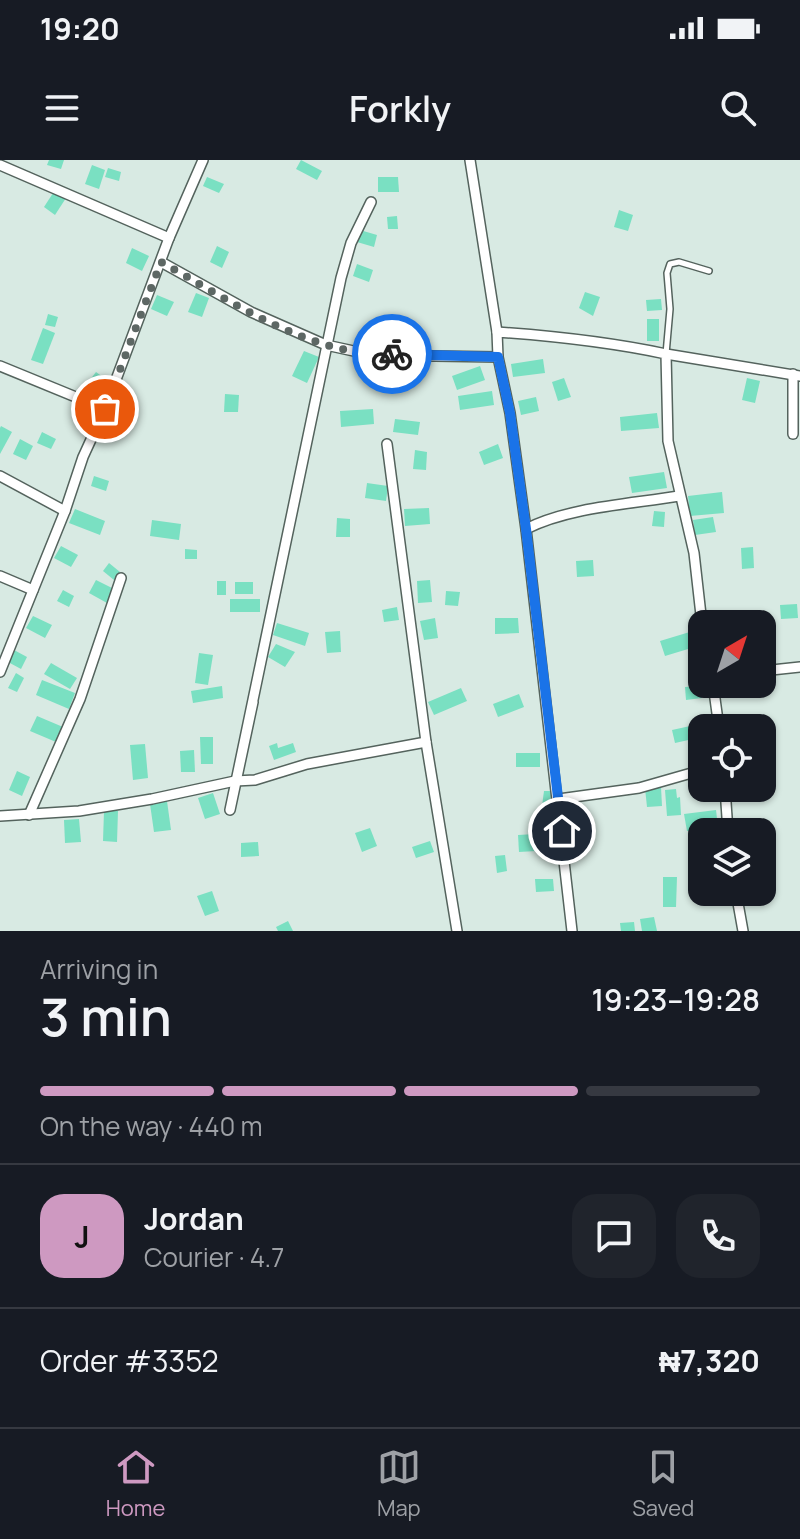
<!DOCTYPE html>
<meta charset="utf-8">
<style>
:root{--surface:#171b24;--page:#20242c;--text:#f1f3f6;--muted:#9ea1a6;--line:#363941;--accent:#ce99c1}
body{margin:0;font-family:Manrope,sans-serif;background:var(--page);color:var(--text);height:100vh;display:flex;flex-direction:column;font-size:30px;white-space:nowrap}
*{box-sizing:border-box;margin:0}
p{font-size:26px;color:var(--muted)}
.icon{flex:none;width:44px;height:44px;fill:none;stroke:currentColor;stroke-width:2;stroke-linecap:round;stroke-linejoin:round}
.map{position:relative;height:771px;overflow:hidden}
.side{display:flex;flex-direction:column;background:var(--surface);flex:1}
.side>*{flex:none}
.needle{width:52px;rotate:39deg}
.fabs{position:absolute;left:688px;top:450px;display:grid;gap:16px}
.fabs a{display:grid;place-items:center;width:88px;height:88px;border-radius:16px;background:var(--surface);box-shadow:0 2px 6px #0004;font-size:40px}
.pin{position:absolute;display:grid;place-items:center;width:68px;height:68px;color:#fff;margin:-34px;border:4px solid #fff;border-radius:50%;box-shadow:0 2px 8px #0007}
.courier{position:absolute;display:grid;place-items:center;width:80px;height:80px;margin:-40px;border:6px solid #1a73e8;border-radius:50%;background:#fff;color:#222;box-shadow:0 2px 10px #0007}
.overview em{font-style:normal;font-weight:600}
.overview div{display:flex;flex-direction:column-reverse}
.overview{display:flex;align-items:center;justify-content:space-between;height:136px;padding:0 40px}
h1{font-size:52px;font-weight:600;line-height:60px}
.bar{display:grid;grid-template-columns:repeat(4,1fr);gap:12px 8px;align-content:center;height:96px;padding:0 40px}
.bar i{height:10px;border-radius:6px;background:var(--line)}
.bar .active{background:var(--accent)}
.bar p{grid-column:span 4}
.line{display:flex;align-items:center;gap:20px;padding:0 40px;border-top:2px solid var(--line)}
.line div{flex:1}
.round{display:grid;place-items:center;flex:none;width:84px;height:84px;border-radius:24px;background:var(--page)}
.status{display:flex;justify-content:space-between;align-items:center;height:56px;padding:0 40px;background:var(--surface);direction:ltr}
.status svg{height:22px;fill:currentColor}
header{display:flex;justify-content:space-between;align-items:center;height:104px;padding:0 40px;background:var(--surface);font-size:36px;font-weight:600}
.dock{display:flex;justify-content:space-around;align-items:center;height:112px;border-top:2px solid var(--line);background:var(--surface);font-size:22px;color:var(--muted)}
.dock a{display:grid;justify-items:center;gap:4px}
.dock .active{color:var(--accent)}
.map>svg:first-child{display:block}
</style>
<div class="status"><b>19:20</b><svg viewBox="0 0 49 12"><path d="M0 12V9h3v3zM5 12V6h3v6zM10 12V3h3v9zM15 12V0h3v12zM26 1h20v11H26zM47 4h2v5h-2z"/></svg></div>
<header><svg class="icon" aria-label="menu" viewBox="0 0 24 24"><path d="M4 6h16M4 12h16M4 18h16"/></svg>Forkly<svg class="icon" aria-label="search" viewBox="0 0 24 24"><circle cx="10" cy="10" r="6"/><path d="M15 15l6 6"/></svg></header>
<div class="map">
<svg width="800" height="771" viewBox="0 0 800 771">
<rect width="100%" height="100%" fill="#d8eae3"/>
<!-- building -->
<g fill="#7ae0c2">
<path d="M49 0H64L61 9 47 5Z"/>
<path d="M301 0 322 11 317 20 296 9Z"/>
<path d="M92 5 105 10 99 29 85 24Z"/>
<path d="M108 8 121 12 119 21 105 17Z"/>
<path d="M207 17 224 24 219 33 203 26Z"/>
<path d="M378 17H398L399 32H378Z"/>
<path d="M55 30 66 38 55 55 44 47Z"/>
<path d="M619 50 633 55 628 71 614 67Z"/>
<path d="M397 56 398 69H388L387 57Z"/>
<path d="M360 70 377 75 374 87 357 82Z"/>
<path d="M217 86 229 92 222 108 210 102Z"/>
<path d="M132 88 149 96 142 111 126 103Z"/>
<path d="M357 104 373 110 369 122 353 116Z"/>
<path d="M585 132 600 137 593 156 579 148Z"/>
<path d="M196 133 209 138 202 157 188 152Z"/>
<path d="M157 135 174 142 167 156 151 149Z"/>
<path d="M661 139 662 150 647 151 646 140Z"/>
<path d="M48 154 58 157 55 167 45 165Z"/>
<rect x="647" y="159" width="12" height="22"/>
<path d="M43 168 55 173 43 204 31 200Z"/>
<path d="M304 191 319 197 307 223 292 216Z"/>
<path d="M543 199 545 213 513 217 511 204Z"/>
<path d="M480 206 485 220 457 230 452 216Z"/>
<path d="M96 212 111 223 104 232 89 221Z"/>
<path d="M564 218 571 237 558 241 552 222Z"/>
<path d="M747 218 760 221 755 243 742 240Z"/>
<path d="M492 231 494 245 460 250 458 236Z"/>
<path d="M225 234 239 235 238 252H224Z"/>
<path d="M536 237 539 251 521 255 518 241Z"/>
<path d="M373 249 374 264 341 267 340 251Z"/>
<path d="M657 253 659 268 621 271 620 257Z"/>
<path d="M395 259 420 262 418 275 393 272Z"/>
<path d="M1 266 12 272 0 294V268Z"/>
<path d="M42 272 56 279 51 289 37 283Z"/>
<path d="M20 279 33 286 26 300 13 294Z"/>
<path d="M498 284 503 298 484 305 479 292Z"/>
<path d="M415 290 427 292 426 310 413 309Z"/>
<path d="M664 312 667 328 632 333 629 317Z"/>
<path d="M94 316 109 321 106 331 91 326Z"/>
<path d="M367 323 388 326 386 341 365 338Z"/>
<path d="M722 332 724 353 690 356 688 336Z"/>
<path d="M429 348 430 364 405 366 404 349Z"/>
<path d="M75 349 105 361 100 375 69 363Z"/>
<path d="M654 351 665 352 664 367 652 366Z"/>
<path d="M713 357 716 372 695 375 693 360Z"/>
<path d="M337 358 350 359V377H336Z"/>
<path d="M152 360 181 364 179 380 150 376Z"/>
<path d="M61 386 78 395 71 407 54 398Z"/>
<path d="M753 387 754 408 742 409 741 388Z"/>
<path d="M185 389 197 390V399H185Z"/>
<path d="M593 400 594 416 577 417 576 401Z"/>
<path d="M109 403 120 412 114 420 103 411Z"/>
<path d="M96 420 114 429 107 443 89 433Z"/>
<path d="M430 420 432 442 418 443 417 421Z"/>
<rect x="217" y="421" width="9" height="14"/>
<rect x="235" y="422" width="18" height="12"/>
<path d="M63 430 74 436 69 447 57 441Z"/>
<path d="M446 431 460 432 458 446 445 445Z"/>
<rect x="230" y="439" width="30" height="13"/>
<path d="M797 444 798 458 781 459 780 445Z"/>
<path d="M397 447 399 460 384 462 382 450Z"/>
<path d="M33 456 52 465 45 478 26 468Z"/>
<path d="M435 458 438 478 424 480 420 461Z"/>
<path d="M495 458H518L519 473 495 474Z"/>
<path d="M277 463 309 473 305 486 273 475Z"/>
<path d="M340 471 341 492 327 493 325 472Z"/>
<path d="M693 471 698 486 665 496 660 481Z"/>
<path d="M276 484 295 492 285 507 268 497Z"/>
<path d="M14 490 27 497 21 509 8 502Z"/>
<path d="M199 493 213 495 208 525 195 523Z"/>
<path d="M51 503 77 518 70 529 44 514Z"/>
<path d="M16 513 24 518 17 532 8 528Z"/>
<path d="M42 520 75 533 69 549 36 535Z"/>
<path d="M222 526 223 538 193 543 191 531Z"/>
<path d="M700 526 702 538 686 540 685 527Z"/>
<path d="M461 528 467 541 434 555 428 542Z"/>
<path d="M519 534 524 547 498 557 493 544Z"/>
<path d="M37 556 63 567 56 582 30 571Z"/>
<path d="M704 563 702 577 675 583 672 570Z"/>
<path d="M200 577H213V604H201Z"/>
<path d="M277 583 278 588 293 583 296 592 274 600 269 586Z"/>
<path d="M145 584 148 618 133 620 130 585Z"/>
<path d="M194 590 195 612H181L180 591Z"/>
<rect x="516" y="593" width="24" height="14"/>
<path d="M17 611 30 617 22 636 9 630Z"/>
<path d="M661 627 662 646 647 647 645 628Z"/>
<path d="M676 629 677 638 680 637 681 655 667 656 665 630Z"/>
<path d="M544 631H551L550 646H542Z"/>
<path d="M213 633 220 654 205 659 198 638Z"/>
<path d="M167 641 171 670 154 672 150 644Z"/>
<path d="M716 650 718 667 687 671 684 654Z"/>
<path d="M104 651H118L117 682 103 681Z"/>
<path d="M545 657H553V672H546Z"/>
<path d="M79 659 81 682 65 683 64 660Z"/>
<path d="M588 663 589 677 572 678 571 664Z"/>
<path d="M370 668 377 686 362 692 355 673Z"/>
<path d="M535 674 536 691 519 692 518 675Z"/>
<path d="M430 681 434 692 416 698 412 687Z"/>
<path d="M258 682 259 696 241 697V683Z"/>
<path d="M505 695 507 711 497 713 495 696Z"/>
<path d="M663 717H677L676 747H663Z"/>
<path d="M535 719H553L554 731 536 732Z"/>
<path d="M212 731 219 751 205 756 197 736Z"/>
<path d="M654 757 657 771H642L640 759Z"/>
<path d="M288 761 293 771H278L276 767Z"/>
<path d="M634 762 635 771H621L620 763Z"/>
</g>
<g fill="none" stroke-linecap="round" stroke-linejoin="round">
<defs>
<path id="service" d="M666 194 670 149 667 113 670 104 679 102 709 111"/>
<g id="minor">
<path d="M470 0 497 172"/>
<path d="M0 5 169 78"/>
<path d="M161 102 251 152 326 185 372 195 498 197"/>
<path d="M666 194 800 216"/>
<path d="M0 206 105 249"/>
<path d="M793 274V214"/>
<path d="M387 284 426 582 457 771"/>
<path d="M0 316 65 351"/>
<path d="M526 369C569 347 631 344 679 336"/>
<path d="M0 416 33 430"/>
<path d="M762 511 800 507"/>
<path d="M0 512 65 351 83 297 105 249 169 78 203 0"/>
<path d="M713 524 719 568"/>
<path d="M253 542 230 650 341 118 351 83 371 42"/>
<path d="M725 628 728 672"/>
<path d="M559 639 639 628 702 610"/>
<path d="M29 655 80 539 121 418"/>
<path d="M0 656 79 651 152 639 235 621 255 620 307 604 426 582"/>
<path d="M736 732 743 771"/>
<path d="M572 771 526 369 510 253 498 197 497 172C554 176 610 182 666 194L668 281 694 393 702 464"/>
</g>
</defs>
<!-- service casing -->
<use href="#service" stroke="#54635d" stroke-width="8"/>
<!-- minor casing -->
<use href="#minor" stroke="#54635d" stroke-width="12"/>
<!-- service -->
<use href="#service" stroke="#fff" stroke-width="5"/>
<!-- minor -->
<use href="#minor" stroke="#fff" stroke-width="9"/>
</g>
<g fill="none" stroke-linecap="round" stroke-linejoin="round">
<!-- done -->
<path stroke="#5d6764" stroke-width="8" stroke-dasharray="0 14.4" d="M105 249 161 102C229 140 311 197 392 194"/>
<!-- route -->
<path stroke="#1a73e8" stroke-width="10" d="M392 194 498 197 510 253 526 369 562 671"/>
</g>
</svg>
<div class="fabs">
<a><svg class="needle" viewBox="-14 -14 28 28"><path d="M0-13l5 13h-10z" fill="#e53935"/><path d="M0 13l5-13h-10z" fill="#9ea1a6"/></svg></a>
<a><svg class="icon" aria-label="locate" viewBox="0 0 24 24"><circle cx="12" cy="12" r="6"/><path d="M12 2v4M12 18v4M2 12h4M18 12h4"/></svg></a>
<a><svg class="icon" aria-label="layers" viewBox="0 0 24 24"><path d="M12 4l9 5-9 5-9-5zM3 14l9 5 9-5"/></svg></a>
</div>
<div class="pin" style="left:105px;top:249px;background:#ea580c"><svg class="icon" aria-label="bag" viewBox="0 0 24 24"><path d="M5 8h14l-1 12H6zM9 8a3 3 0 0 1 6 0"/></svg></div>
<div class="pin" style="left:562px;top:671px;background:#1f2937"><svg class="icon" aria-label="home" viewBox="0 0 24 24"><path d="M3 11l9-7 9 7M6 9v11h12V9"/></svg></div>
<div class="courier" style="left:392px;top:194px"><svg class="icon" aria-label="bike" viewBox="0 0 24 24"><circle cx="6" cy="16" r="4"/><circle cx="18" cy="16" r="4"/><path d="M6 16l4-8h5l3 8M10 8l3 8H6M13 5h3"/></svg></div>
</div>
<section class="side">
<div class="overview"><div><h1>3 min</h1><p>Arriving in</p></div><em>19:23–19:28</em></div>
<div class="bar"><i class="active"></i><i class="active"></i><i class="active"></i><i></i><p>On the way · 440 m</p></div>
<div class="line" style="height:144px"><b class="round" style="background:var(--accent);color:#111">J</b><div><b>Jordan</b><p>Courier · 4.7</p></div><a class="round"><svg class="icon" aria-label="chat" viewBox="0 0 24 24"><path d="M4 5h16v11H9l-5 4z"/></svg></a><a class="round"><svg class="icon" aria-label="phone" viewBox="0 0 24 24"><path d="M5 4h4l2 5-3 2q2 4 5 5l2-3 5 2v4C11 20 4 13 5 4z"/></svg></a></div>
<div class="line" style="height:104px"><div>Order #3352</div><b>₦7,320</b></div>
</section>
<nav class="dock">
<a class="active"><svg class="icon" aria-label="home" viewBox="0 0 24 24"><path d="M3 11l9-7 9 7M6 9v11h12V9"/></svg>Home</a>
<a><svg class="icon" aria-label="map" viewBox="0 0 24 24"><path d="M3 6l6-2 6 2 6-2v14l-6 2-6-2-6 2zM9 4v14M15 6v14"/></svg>Map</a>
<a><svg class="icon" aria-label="saved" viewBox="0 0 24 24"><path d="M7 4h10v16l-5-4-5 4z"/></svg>Saved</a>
</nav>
